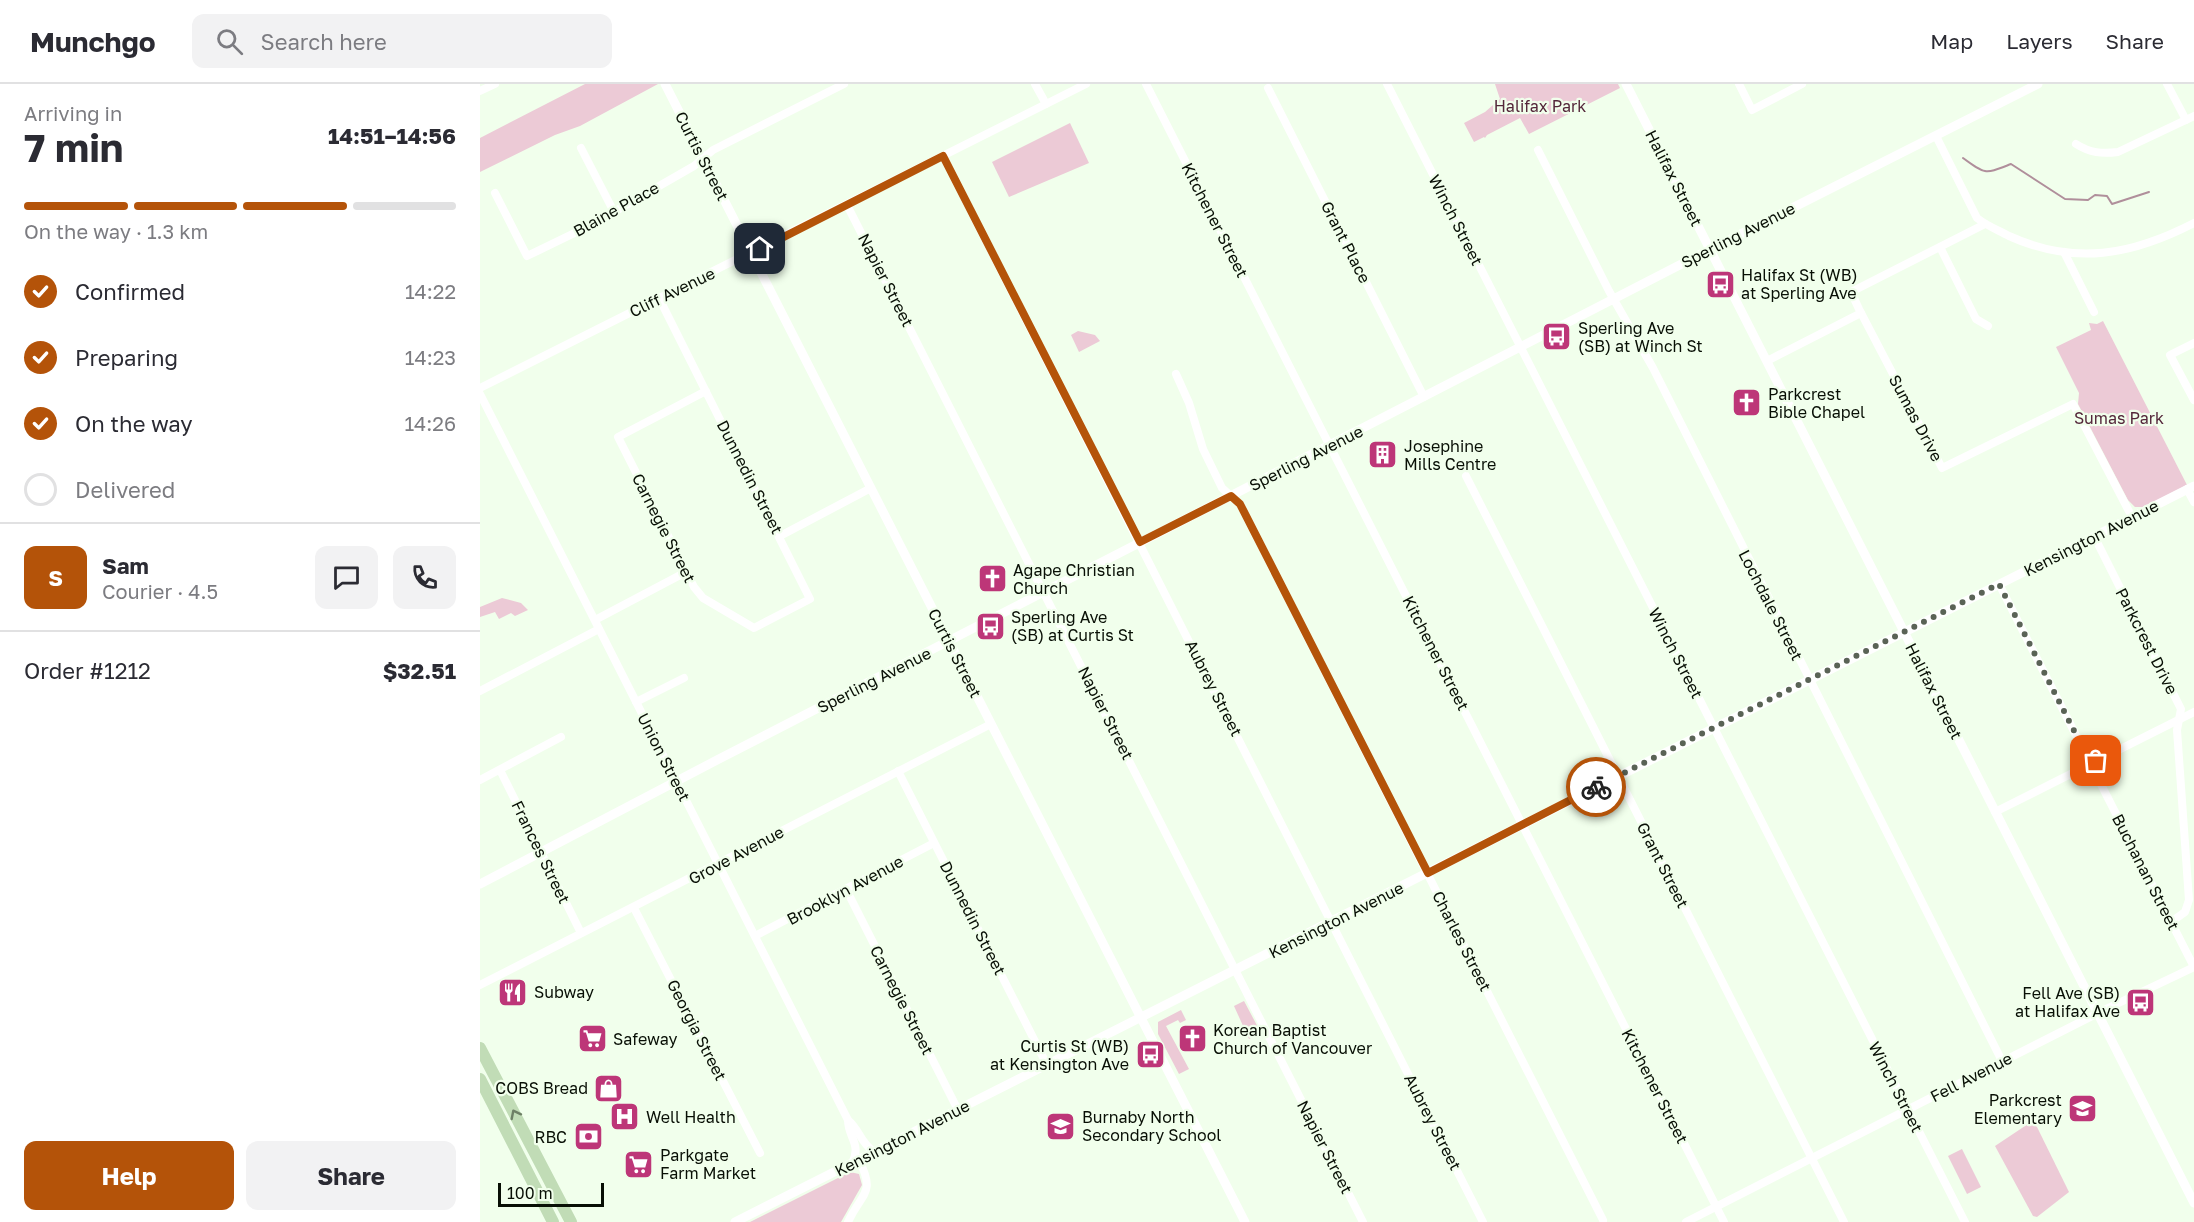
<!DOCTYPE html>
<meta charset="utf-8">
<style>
:root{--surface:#fff;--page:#f2f2f3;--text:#2b2b33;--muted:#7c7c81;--line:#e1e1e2;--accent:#b45309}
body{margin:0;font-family:"Golos Text",sans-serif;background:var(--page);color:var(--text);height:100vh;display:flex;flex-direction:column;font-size:22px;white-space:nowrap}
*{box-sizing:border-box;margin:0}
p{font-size:20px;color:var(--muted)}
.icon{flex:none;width:33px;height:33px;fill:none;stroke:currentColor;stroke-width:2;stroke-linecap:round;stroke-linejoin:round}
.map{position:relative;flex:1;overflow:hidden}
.panel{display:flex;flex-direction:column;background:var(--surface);width:480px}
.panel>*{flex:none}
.scale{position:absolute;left:18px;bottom:15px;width:106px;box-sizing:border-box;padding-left:6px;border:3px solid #080f05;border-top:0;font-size:16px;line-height:21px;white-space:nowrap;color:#080f05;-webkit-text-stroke:4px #f1ffec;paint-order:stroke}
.pin{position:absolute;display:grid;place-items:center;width:51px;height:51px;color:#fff;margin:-26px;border-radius:12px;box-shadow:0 3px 9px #0006}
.courier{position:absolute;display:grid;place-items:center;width:60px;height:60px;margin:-30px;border:4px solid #b45309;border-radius:50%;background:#fff;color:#222;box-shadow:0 2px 8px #0007}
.overview em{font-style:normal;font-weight:700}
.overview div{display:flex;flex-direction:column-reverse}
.overview{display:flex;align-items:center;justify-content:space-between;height:102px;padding:0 24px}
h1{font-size:39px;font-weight:700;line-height:45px}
.bar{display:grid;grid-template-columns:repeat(4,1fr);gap:9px 6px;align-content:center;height:72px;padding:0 24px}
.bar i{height:8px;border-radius:4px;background:var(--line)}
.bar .active{background:var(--accent)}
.bar p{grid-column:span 4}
.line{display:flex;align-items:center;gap:15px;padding:0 24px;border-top:2px solid var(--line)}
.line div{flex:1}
.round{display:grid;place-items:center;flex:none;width:63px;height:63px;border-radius:12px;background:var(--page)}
ol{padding:0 24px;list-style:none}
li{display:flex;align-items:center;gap:18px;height:66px}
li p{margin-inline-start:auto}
li .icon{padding:6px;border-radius:50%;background:var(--accent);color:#fff;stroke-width:4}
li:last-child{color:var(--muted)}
li i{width:33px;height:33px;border:3px solid var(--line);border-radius:50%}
.primary-button{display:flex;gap:12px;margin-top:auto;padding:12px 24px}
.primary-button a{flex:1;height:69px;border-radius:12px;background:var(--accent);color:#fff;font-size:24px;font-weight:700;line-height:69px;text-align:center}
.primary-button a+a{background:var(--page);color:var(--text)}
header{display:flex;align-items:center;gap:36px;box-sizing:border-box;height:84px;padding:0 30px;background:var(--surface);border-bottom:2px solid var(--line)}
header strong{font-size:28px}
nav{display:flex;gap:33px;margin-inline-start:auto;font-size:21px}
.search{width:420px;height:54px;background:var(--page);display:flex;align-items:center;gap:15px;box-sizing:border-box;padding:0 21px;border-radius:12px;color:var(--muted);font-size:22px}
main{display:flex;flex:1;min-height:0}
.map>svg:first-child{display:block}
</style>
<header>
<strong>Munchgo</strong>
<div class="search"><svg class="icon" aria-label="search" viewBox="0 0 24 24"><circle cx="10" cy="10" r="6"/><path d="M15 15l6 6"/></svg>Search here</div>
<nav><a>Map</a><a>Layers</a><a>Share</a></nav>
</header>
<main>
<section class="panel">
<div class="overview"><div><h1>7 min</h1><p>Arriving in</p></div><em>14:51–14:56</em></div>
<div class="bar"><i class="active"></i><i class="active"></i><i class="active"></i><i></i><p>On the way · 1.3 km</p></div>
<ol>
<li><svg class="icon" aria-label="check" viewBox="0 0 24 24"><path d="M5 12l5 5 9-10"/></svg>Confirmed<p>14:22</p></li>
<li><svg class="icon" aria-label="check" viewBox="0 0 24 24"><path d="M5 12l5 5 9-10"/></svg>Preparing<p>14:23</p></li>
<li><svg class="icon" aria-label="check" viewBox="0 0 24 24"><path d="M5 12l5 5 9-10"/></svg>On the way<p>14:26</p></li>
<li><i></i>Delivered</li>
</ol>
<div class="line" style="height:108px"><b class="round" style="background:var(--accent);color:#fff">S</b><div><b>Sam</b><p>Courier · 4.5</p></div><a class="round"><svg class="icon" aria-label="chat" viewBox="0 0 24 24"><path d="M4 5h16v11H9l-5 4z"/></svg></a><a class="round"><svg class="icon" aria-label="phone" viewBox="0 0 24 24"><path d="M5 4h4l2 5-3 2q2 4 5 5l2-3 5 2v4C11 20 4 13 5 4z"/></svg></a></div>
<div class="line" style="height:78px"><div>Order #1212</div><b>$32.51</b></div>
<div class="primary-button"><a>Help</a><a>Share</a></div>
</section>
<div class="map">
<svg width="1714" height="1138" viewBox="0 0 1714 1138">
<rect width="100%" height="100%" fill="#f1ffec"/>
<!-- green -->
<g fill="#eccad6">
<path d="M105 0H178L100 42 75 51 0 88V54Z"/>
<path d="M1015 0H1138L1140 4 1049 50 1040 34 1007 51 1005 54 1004 53 994 58 984 39 1005 28 1020 15Z"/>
<path d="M590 39 609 79 529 113 512 78Z"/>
<path d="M1623 237 1707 401 1664 423H1655L1648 416 1598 320 1599 309 1576 263 1611 246 1609 239 1617 240Z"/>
<path d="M598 247 615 251 620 257 599 268 591 251Z"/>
<path d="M22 514 41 519 48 526 35 532 31 529 19 535 15 528 0 533V523Z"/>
<path d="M764 917 781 949 769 955 754 922Z"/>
<path d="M701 926 706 936 700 939 698 936 686 942 709 985 699 990 678 950V938Z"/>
<path d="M1551 1038 1557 1043 1589 1108 1557 1133 1553 1132 1515 1062Z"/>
<path d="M1482 1065 1501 1103 1487 1110 1468 1072Z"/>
<path d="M370 1088 379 1090 382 1101 361 1138H270Z"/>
</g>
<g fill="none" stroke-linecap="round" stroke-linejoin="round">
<!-- stream -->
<path stroke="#b08f9b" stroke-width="2" d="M1483 74C1506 91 1505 90 1531 80L1585 115 1608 116 1615 111 1627 112 1632 120 1669 108"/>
<!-- minor -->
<g stroke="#fff" stroke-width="8">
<path d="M555 0 566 20"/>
<path d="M666 0 1244 1138"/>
<path d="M907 0 1485 1138"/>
<path d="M1259 0 1272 26 1322 0"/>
<path d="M1687 0 1706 36"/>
<path d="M788 4 944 313"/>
<path d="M0 7 15 0"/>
<path d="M1456 52 1497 134C1507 142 1518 146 1529 152 1595 182 1652 171 1714 139"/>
<path d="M1596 60C1610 69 1622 70 1638 68L1714 32"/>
<path d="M101 64 134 128"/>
<path d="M1058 66 1129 207 1173 284 1522 977"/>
<path d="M463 72 1003 1138"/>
<path d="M15 109 47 172 113 140 214 82 233 66 364 0"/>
<path d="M367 121 883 1138"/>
<path d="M1505 140 1371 208 1379 225 1462 384 1593 320 1652 433"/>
<path d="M1460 163 1496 235 1508 242"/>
<path d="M1584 168 1614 228"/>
<path d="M179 214 330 515 274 544 223 514 214 503 138 353 226 307"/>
<path d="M1714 259 1690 271 1714 316"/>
<path d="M1287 277 1381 229"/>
<path d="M696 290 709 319 723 365 742 404 760 420 1123 1136"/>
<path d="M2 303 606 0"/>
<path d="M0 310 368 1036C368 1054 382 1060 372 1079"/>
<path d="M986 392 1364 1138"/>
<path d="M1707 405 1714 418"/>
<path d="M300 452 391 404"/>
<path d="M1614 452 1701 625 1697 646 1709 816 1705 828 1691 838"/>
<path d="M115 536 206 488"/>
<path d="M0 607 119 545"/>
<path d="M156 618 204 594"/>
<path d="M20 686 101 849"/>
<path d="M418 687 567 981"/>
<path d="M0 696 81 653"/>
<path d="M1515 728 1714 628"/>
<path d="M366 805 478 1026"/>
<path d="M154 824 280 1069"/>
<path d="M275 852 454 759"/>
<path d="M0 901 511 640"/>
<path d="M368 1036C380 1046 379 1057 394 1068"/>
<path d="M368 1138C382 1108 396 1110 379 1076"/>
<path d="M1206 1138 1626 925 1714 883 1519 500"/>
</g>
<!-- tertiary -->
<g stroke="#fff" stroke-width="9">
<path d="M185 0 765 1138"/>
<path d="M1146 0 1714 1119"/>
<path d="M0 800 237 676 1221 170 1558 0"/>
<path d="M255 1138 1714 402"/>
</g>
<!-- primary -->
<g stroke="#c1dcb6" stroke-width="12">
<path d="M0 964 91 1138"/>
<path d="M0 995 73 1138"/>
</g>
</g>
<!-- one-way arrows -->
<defs><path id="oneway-chevron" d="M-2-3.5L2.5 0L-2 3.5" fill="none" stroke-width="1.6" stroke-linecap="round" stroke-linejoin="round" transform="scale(1.5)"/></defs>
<use stroke="#6e8066" href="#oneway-chevron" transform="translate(35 1030) rotate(-117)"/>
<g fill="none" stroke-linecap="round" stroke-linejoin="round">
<!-- done -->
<path stroke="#5a6356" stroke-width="6" stroke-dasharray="0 10.8" d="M1116 703 1519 500 1611 680 1616 677"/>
<!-- route -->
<path stroke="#b45309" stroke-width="8" d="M280 165 463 72 660 458 751 412 760 420 948 789 1116 703"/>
</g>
<!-- icons -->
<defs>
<symbol id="bus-square" viewBox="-11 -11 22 22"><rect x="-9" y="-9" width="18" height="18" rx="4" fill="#bd3678" stroke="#f1ffec"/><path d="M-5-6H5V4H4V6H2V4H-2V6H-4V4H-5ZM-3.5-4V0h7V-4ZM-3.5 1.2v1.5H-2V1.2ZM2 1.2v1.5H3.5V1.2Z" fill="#fff"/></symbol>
<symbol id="church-square" viewBox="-11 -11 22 22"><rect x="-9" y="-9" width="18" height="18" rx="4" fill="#bd3678" stroke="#f1ffec"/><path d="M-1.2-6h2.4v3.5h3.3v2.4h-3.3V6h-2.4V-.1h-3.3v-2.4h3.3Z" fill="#fff"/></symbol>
<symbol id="building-square" viewBox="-11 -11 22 22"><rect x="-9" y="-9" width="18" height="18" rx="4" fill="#bd3678" stroke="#f1ffec"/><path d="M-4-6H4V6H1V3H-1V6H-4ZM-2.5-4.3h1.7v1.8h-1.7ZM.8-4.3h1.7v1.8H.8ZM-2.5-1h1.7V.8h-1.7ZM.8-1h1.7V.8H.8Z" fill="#fff"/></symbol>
<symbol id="restaurant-square" viewBox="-11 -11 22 22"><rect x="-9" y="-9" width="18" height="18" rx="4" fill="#bd3678" stroke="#f1ffec"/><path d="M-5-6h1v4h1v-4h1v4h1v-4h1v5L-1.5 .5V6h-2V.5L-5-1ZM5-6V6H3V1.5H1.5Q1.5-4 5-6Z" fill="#fff"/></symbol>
<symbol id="supermarket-square" viewBox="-11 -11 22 22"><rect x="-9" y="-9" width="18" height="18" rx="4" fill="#bd3678" stroke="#f1ffec"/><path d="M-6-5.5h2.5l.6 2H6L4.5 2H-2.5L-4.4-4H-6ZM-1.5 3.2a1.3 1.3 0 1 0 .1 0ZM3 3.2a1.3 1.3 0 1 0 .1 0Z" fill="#fff"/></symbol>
<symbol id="shop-square" viewBox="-11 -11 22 22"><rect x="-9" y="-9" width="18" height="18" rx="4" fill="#bd3678" stroke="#f1ffec"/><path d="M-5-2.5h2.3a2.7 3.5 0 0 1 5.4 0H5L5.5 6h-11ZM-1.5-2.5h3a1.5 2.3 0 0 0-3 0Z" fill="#fff"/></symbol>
<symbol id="school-square" viewBox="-11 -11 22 22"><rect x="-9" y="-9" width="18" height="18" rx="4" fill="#bd3678" stroke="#f1ffec"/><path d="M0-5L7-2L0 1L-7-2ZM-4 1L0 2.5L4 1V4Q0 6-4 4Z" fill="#fff"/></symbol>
<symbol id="hospital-square" viewBox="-11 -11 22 22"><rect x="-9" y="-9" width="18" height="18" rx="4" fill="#bd3678" stroke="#f1ffec"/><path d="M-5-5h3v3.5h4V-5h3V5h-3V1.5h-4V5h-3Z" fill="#fff"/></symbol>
<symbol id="bank-square" viewBox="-11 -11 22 22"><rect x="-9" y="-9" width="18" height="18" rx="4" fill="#bd3678" stroke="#f1ffec"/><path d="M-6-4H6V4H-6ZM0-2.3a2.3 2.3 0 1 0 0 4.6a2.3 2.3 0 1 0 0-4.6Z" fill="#fff"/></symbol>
</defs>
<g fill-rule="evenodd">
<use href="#bus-square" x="1224" y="184" width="33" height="33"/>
<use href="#bus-square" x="1060" y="236" width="33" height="33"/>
<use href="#church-square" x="1250" y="302" width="33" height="33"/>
<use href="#building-square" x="886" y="354" width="33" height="33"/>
<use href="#church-square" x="496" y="478" width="33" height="33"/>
<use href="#bus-square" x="494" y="526" width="33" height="33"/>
<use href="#restaurant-square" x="16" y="892" width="33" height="33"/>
<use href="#bus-square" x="1644" y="902" width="33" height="33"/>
<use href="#supermarket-square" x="96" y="938" width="33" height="33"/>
<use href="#church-square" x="696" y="938" width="33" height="33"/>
<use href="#bus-square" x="654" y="954" width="33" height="33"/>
<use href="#shop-square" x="112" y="988" width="33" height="33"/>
<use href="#school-square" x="1586" y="1008" width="33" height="33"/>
<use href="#hospital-square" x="128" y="1016" width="33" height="33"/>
<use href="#school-square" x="564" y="1026" width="33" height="33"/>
<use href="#bank-square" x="92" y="1036" width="33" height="33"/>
<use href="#supermarket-square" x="142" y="1064" width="33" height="33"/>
</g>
<g text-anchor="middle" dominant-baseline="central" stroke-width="4.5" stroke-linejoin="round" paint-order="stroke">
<!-- park labels -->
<g font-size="16" fill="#54273a" stroke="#f1ffec">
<text x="1060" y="22">Halifax Park</text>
<text x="1639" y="334">Sumas Park</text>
</g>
<!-- street labels -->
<g font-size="16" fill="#080f05" stroke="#f1ffec">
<text transform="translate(222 72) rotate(63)">Curtis Street</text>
<text transform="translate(1194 94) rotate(63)">Halifax Street</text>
<text transform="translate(136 125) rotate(-29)">Blaine Place</text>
<text transform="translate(735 136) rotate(63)">Kitchener Street</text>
<text transform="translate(976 136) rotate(63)">Winch Street</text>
<text transform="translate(1258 151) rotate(-27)">Sperling Avenue</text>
<text transform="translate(866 158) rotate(63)">Grant Place</text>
<text transform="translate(406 196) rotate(63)">Napier Street</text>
<text transform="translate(192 208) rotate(-26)">Cliff Avenue</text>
<text transform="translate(1436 334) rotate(62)">Sumas Drive</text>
<text transform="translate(826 374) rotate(-27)">Sperling Avenue</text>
<text transform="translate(270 393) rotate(63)">Dunnedin Street</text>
<text transform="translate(184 444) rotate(63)">Carnegie Street</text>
<text transform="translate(1611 454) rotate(-27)">Kensington Avenue</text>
<text transform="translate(1291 521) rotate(63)">Lochdale Street</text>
<text transform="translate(1667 557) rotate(63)">Parkcrest Drive</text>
<text transform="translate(475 569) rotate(63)">Curtis Street</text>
<text transform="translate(956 569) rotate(63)">Kitchener Street</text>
<text transform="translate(1196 569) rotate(63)">Winch Street</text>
<text transform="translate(394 596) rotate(-27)">Sperling Avenue</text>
<text transform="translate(734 604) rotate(63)">Aubrey Street</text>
<text transform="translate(1454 607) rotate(63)">Halifax Street</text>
<text transform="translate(626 629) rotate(63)">Napier Street</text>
<text transform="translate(184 673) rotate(63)">Union Street</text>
<text transform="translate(61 768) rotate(64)">Frances Street</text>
<text transform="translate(256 771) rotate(-28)">Grove Avenue</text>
<text transform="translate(1183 781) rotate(63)">Grant Street</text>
<text transform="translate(1666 788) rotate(63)">Buchanan Street</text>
<text transform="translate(365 806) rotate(-28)">Brooklyn Avenue</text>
<text transform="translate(493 834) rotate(63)">Dunnedin Street</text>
<text transform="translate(856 836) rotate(-27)">Kensington Avenue</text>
<text transform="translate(982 857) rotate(63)">Charles Street</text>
<text transform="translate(422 916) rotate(63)">Carnegie Street</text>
<text transform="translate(217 946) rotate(63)">Georgia Street</text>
<text transform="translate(1491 993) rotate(-27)">Fell Avenue</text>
<text transform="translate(1175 1002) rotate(63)">Kitchener Street</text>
<text transform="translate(1416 1003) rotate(63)">Winch Street</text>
<text transform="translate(953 1038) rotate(63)">Aubrey Street</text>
<text transform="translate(422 1054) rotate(-27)">Kensington Avenue</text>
<text transform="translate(845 1063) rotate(63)">Napier Street</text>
</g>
<!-- poi labels -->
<g font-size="16" fill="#080f05" stroke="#f1ffec" text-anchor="start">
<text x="1261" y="191">Halifax St (WB)<tspan x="1261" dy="18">at Sperling Ave</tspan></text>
<text x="1098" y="244">Sperling Ave<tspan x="1098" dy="18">(SB) at Winch St</tspan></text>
<text x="1288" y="310">Parkcrest<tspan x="1288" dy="18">Bible Chapel</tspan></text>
<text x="924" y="362">Josephine<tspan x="924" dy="18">Mills Centre</tspan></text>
<text x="533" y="486">Agape Christian<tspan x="533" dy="18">Church</tspan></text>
<text x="531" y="533">Sperling Ave<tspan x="531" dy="18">(SB) at Curtis St</tspan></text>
<text x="54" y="908">Subway</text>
<text x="1640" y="909" text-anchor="end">Fell Ave (SB)<tspan x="1640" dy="18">at Halifax Ave</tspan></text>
<text x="733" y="946">Korean Baptist<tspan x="733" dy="18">Church of Vancouver</tspan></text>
<text x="133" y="955">Safeway</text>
<text x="649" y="962" text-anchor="end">Curtis St (WB)<tspan x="649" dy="18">at Kensington Ave</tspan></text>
<text x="108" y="1004" text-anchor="end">COBS Bread</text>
<text x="1582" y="1016" text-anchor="end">Parkcrest<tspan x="1582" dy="18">Elementary</tspan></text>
<text x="166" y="1033">Well Health</text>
<text x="602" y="1033">Burnaby North<tspan x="602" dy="18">Secondary School</tspan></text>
<text x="87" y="1053" text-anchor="end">RBC</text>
<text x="180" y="1071">Parkgate<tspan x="180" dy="18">Farm Market</tspan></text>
</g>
</g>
</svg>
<div class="scale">100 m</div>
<div class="pin" style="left:1616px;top:677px;background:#ea580c"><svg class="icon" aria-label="bag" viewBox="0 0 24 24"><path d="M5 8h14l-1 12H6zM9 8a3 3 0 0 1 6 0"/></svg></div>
<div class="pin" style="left:280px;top:165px;background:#1f2937"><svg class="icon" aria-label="home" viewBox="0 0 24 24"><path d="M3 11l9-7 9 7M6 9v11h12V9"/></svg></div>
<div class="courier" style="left:1116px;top:703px"><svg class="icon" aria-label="bike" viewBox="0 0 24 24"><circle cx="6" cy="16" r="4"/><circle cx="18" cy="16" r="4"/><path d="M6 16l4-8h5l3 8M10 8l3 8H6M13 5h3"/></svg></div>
</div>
</main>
